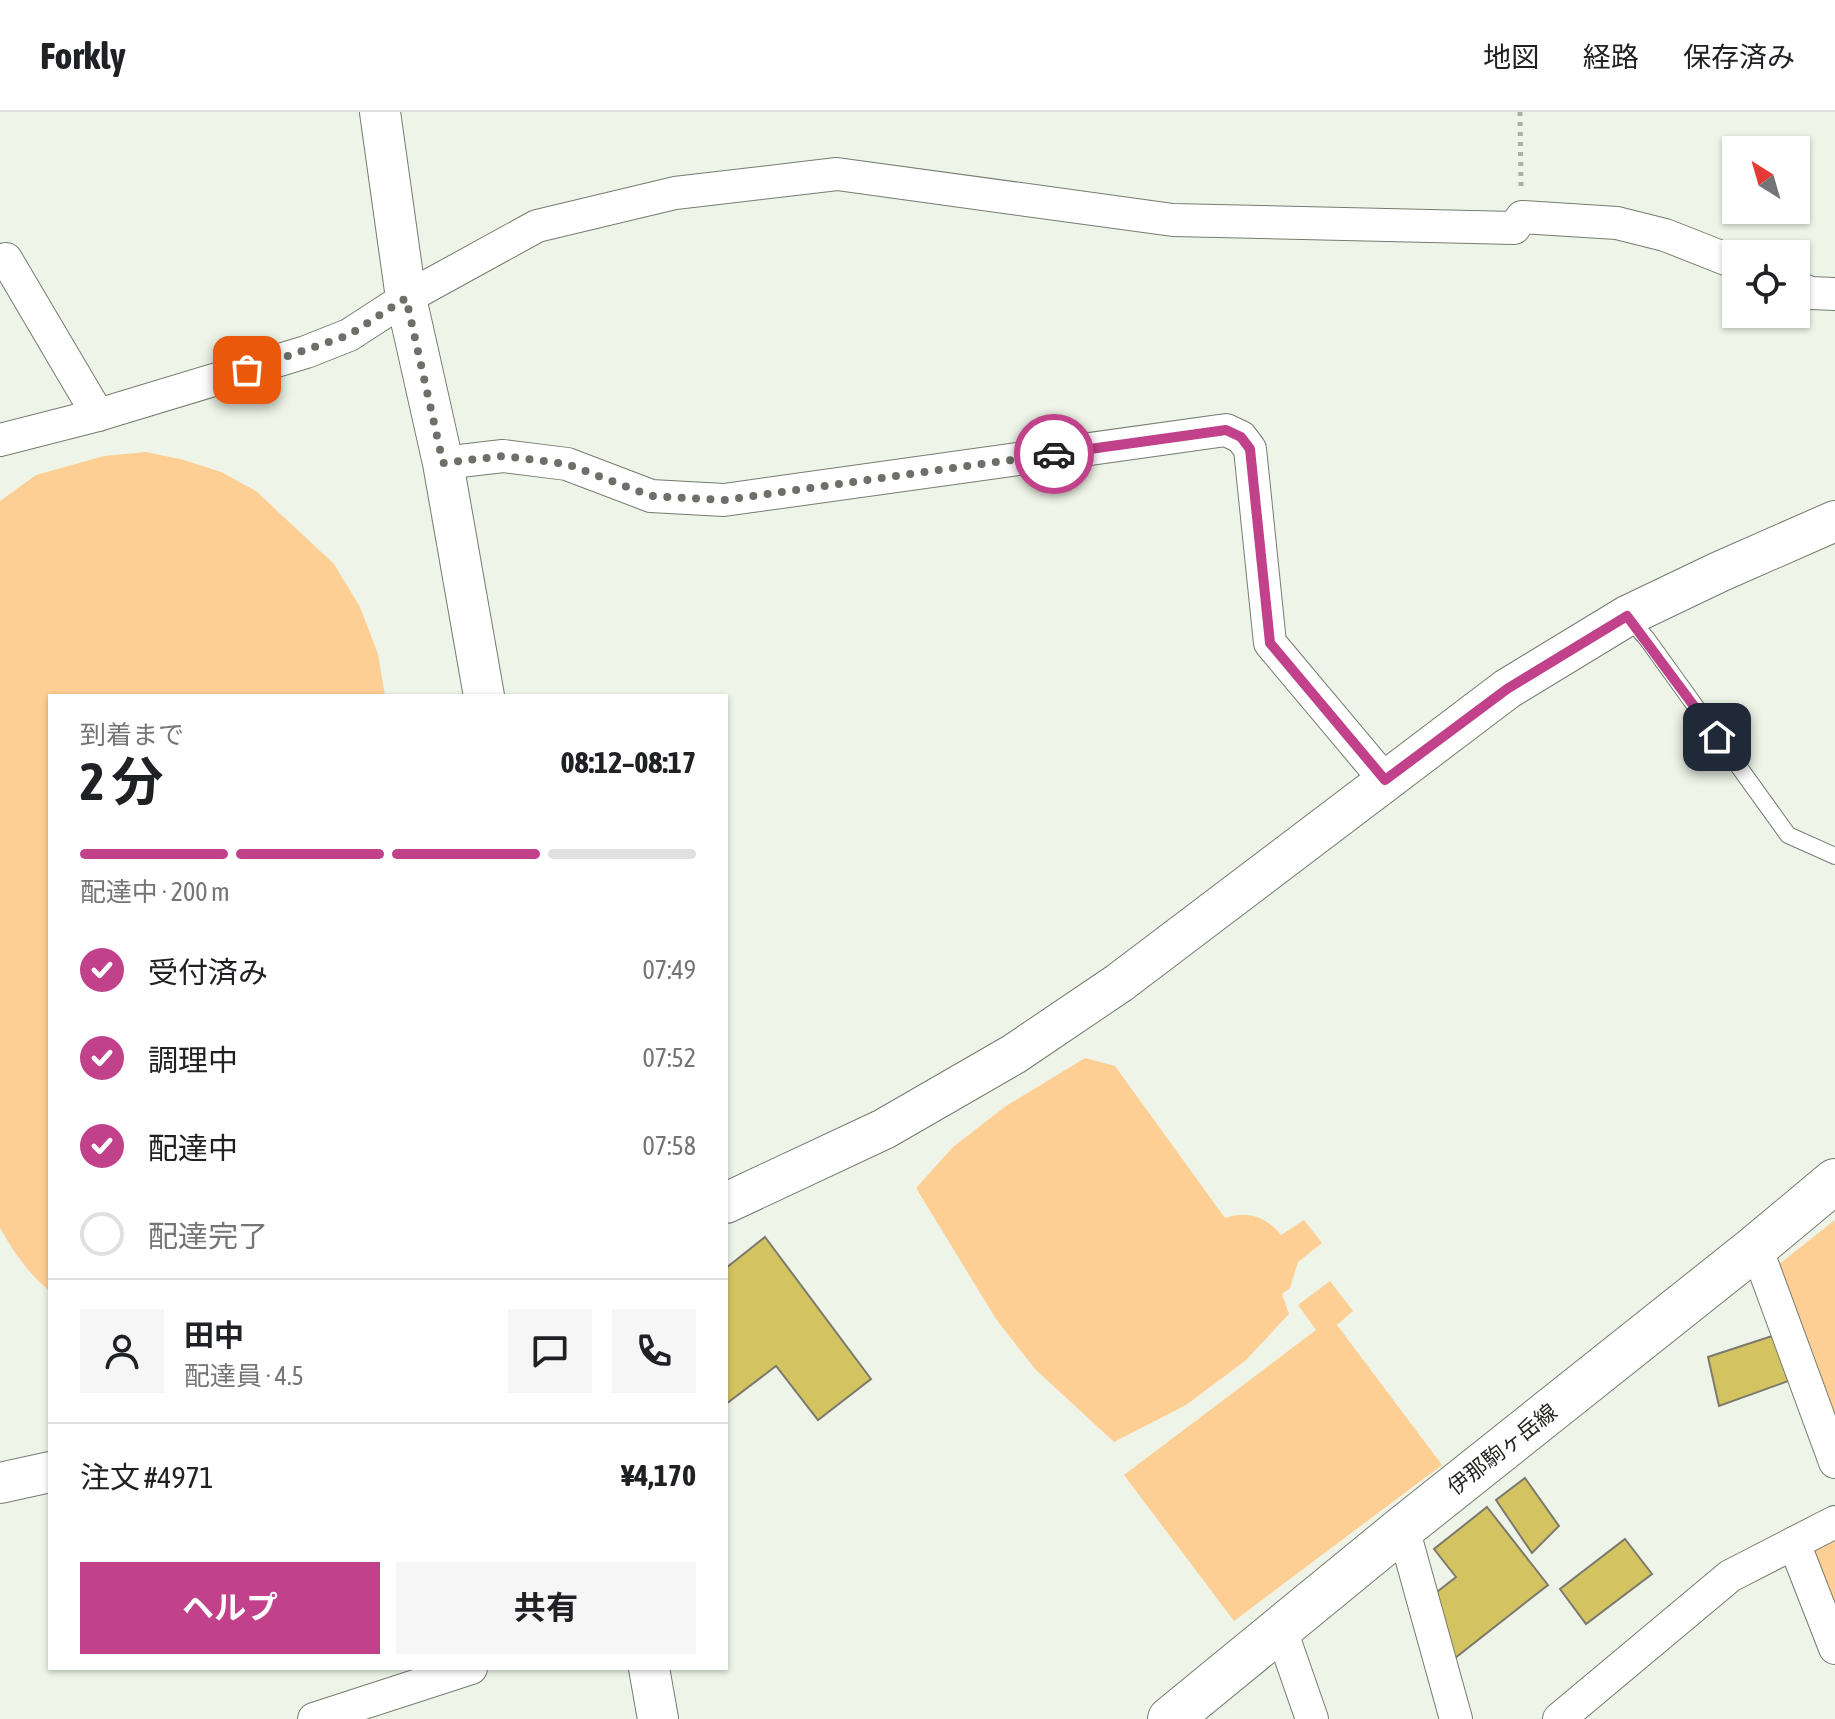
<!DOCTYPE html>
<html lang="ja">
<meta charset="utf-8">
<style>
:root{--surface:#fff;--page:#f6f6f6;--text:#202124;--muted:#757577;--line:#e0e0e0;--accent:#c1418b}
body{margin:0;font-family:"Asap Condensed","Noto Sans JP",sans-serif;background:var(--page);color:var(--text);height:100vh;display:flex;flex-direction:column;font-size:30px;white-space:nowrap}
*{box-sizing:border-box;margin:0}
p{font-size:26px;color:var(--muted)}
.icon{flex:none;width:44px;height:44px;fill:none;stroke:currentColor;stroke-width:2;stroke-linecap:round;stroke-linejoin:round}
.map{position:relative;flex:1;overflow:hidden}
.details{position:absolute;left:48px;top:582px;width:680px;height:976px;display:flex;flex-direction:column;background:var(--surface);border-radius:0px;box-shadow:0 2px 6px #0004}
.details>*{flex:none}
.needle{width:52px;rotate:323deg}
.controls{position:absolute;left:1722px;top:24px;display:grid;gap:16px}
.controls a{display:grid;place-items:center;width:88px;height:88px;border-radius:0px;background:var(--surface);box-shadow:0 2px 6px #0004;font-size:40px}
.pin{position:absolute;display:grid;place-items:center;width:68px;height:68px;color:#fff;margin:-34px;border-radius:16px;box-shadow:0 4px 12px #0006}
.courier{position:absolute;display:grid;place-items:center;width:80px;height:80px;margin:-40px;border:6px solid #c1418b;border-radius:50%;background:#fff;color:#222;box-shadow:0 2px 10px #0007}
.summary em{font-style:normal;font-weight:700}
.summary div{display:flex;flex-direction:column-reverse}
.summary{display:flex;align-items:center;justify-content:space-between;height:136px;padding:0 32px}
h1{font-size:52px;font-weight:700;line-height:60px}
.bar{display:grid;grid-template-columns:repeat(4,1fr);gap:12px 8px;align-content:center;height:96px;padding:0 32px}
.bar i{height:10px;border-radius:6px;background:var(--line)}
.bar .on{background:var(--accent)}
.bar p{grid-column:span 4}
.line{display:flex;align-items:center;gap:20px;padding:0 32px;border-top:2px solid var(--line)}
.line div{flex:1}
.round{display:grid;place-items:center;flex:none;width:84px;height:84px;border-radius:0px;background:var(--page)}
ol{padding:0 32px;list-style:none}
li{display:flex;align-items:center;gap:24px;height:88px}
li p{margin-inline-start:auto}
li .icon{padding:8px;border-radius:50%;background:var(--accent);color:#fff;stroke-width:4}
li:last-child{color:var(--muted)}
li i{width:44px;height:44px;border:4px solid var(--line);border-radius:50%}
.primary-button{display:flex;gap:16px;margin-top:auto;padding:16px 32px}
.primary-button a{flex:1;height:92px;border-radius:0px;background:var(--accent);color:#fff;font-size:32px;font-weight:700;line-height:92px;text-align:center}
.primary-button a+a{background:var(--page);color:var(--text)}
header{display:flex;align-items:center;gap:48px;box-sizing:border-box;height:112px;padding:0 40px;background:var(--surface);border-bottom:2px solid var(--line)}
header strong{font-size:38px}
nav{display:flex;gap:44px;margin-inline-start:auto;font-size:28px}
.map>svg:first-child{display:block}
</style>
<header>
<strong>Forkly</strong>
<nav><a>地図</a><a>経路</a><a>保存済み</a></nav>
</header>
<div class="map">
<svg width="1835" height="1607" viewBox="0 0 1835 1607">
<rect width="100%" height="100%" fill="#eef4e7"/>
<!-- green -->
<g fill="#fecf94">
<path d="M146 340 184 348 221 360 256 379 334 452 360 495 378 542 385 584H50V1179C29 1163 13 1139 0 1116V389L36 363 104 344Z"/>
<path d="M1085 946 1115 954 1225 1106C1247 1098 1267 1105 1281 1123L1304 1108 1322 1131 1298 1150 1290 1176 1282 1182 1289 1202 1245 1249 1186 1293 1114 1330 1035 1257 996 1207 916 1076 953 1035 1006 994Z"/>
<path d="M1835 1108V1325L1773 1157Z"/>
<path d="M1330 1169 1353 1199 1337 1213 1442 1353 1234 1509 1124 1363 1316 1218 1298 1193Z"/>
<path d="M1835 1420V1512L1805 1436Z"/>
</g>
<!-- building -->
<g fill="#d4c461" stroke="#7c7a6d" stroke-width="2">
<path d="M765 1125 871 1267 818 1308 776 1254 726 1292V1156Z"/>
<path d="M1775 1223 1791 1268 1719 1294 1708 1245Z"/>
<path d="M1525 1366 1559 1414 1532 1441 1496 1388Z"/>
<path d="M1487 1395 1548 1473 1455 1546 1433 1483 1456 1465 1434 1437Z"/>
<path d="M1625 1427 1652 1462 1586 1512 1560 1477Z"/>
</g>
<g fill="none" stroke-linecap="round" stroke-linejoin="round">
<defs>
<path id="service" d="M1628 505 1647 527 1788 723 1835 744"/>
<g id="minor">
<path d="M6 147 98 303"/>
<path d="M1796 175 1811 181 1835 182"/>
<path d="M0 328 98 303 306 240 349 223 406 186 537 114 675 81 837 62 1173 108 1514 116 1522 105 1617 111 1665 123 1736 151"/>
<path d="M443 351 503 344 567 352 651 384 724 388 1226 318 1241 325 1250 337 1270 531 1385 668"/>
<path d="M1756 1135 1835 1350"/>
<path d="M1403 1416 1456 1607"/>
<path d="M1794 1431 1835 1536"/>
<path d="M1281 1518 1312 1607"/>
<path d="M314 1607 471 1556"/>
<path d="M1559 1607 1730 1464 1835 1410"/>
</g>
<g id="tertiary">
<path d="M380 0 406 186 443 351 484 584"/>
<path d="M726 1091 884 1017 1014 942 1119 871 1507 577 1627 504 1719 460 1835 409"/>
<path d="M0 1371 50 1360"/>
<path d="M649 1556 658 1607"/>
</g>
<path id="secondary" d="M1170 1607 1403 1416 1756 1135 1835 1069"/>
</defs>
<!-- service casing -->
<use href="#service" stroke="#767b70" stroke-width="18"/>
<!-- minor casing -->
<use href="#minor" stroke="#767b70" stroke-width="34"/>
<!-- tertiary casing -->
<use href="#tertiary" stroke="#767b70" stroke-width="42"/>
<!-- secondary casing -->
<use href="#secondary" stroke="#767b70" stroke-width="46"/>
<!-- path -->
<path stroke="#abb0a6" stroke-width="5" stroke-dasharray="4 6" stroke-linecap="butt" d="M1520 0 1521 75"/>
<!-- service -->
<use href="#service" stroke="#fff" stroke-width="16"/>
<!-- minor -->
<use href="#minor" stroke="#fff" stroke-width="32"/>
<!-- tertiary -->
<use href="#tertiary" stroke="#fff" stroke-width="40"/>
<!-- secondary -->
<use href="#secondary" stroke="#fff" stroke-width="44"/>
</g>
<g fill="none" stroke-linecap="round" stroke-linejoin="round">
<!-- done -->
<path stroke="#6c7068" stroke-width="8" stroke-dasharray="0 14.4" d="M247 258 349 223 406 186 443 351 503 344 567 352 651 384 724 388 1054 342"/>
<!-- route -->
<path stroke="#c1418b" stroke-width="10" d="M1054 342 1226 318 1241 325 1250 337 1270 531 1385 668 1507 577 1627 504 1717 625"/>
</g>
<g text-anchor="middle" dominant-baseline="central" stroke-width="6" stroke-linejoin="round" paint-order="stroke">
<!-- street labels -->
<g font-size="22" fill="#262924" stroke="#fff">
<text transform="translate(1502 1337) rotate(-38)">伊那駒ヶ岳線</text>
</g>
</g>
</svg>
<div class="controls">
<a><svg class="needle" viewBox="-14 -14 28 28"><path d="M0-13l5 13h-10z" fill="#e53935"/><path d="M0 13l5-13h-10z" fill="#757577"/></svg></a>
<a><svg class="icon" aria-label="locate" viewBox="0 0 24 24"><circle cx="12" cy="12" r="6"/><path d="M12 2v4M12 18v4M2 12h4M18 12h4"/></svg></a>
</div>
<div class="pin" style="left:247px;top:258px;background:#ea580c"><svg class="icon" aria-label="bag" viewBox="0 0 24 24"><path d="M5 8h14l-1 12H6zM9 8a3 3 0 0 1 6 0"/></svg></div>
<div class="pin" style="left:1717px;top:625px;background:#1f2937"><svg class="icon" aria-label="home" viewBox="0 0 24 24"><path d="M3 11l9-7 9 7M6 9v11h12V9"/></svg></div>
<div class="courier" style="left:1054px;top:342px"><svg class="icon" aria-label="car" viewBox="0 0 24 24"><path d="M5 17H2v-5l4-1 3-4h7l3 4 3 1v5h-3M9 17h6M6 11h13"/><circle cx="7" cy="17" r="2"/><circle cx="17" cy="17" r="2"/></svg></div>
<section class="details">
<div class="summary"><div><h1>2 分</h1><p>到着まで</p></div><em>08:12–08:17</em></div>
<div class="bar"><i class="on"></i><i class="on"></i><i class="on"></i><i></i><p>配達中 · 200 m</p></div>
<ol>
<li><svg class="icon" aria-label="check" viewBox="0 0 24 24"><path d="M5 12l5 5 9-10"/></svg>受付済み<p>07:49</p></li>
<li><svg class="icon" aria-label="check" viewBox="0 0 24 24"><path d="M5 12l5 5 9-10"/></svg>調理中<p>07:52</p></li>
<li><svg class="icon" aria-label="check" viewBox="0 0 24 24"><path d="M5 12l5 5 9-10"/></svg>配達中<p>07:58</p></li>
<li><i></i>配達完了</li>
</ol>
<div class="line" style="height:144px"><a class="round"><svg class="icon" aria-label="person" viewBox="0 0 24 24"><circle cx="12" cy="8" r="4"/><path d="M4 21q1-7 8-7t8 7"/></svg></a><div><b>田中</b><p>配達員 · 4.5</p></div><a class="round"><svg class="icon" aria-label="chat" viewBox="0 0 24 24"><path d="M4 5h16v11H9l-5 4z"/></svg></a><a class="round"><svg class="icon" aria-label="phone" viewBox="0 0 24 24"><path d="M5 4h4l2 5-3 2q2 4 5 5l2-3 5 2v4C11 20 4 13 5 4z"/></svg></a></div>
<div class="line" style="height:104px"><div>注文 #4971</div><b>¥4,170</b></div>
<div class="primary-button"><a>ヘルプ</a><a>共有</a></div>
</section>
</div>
